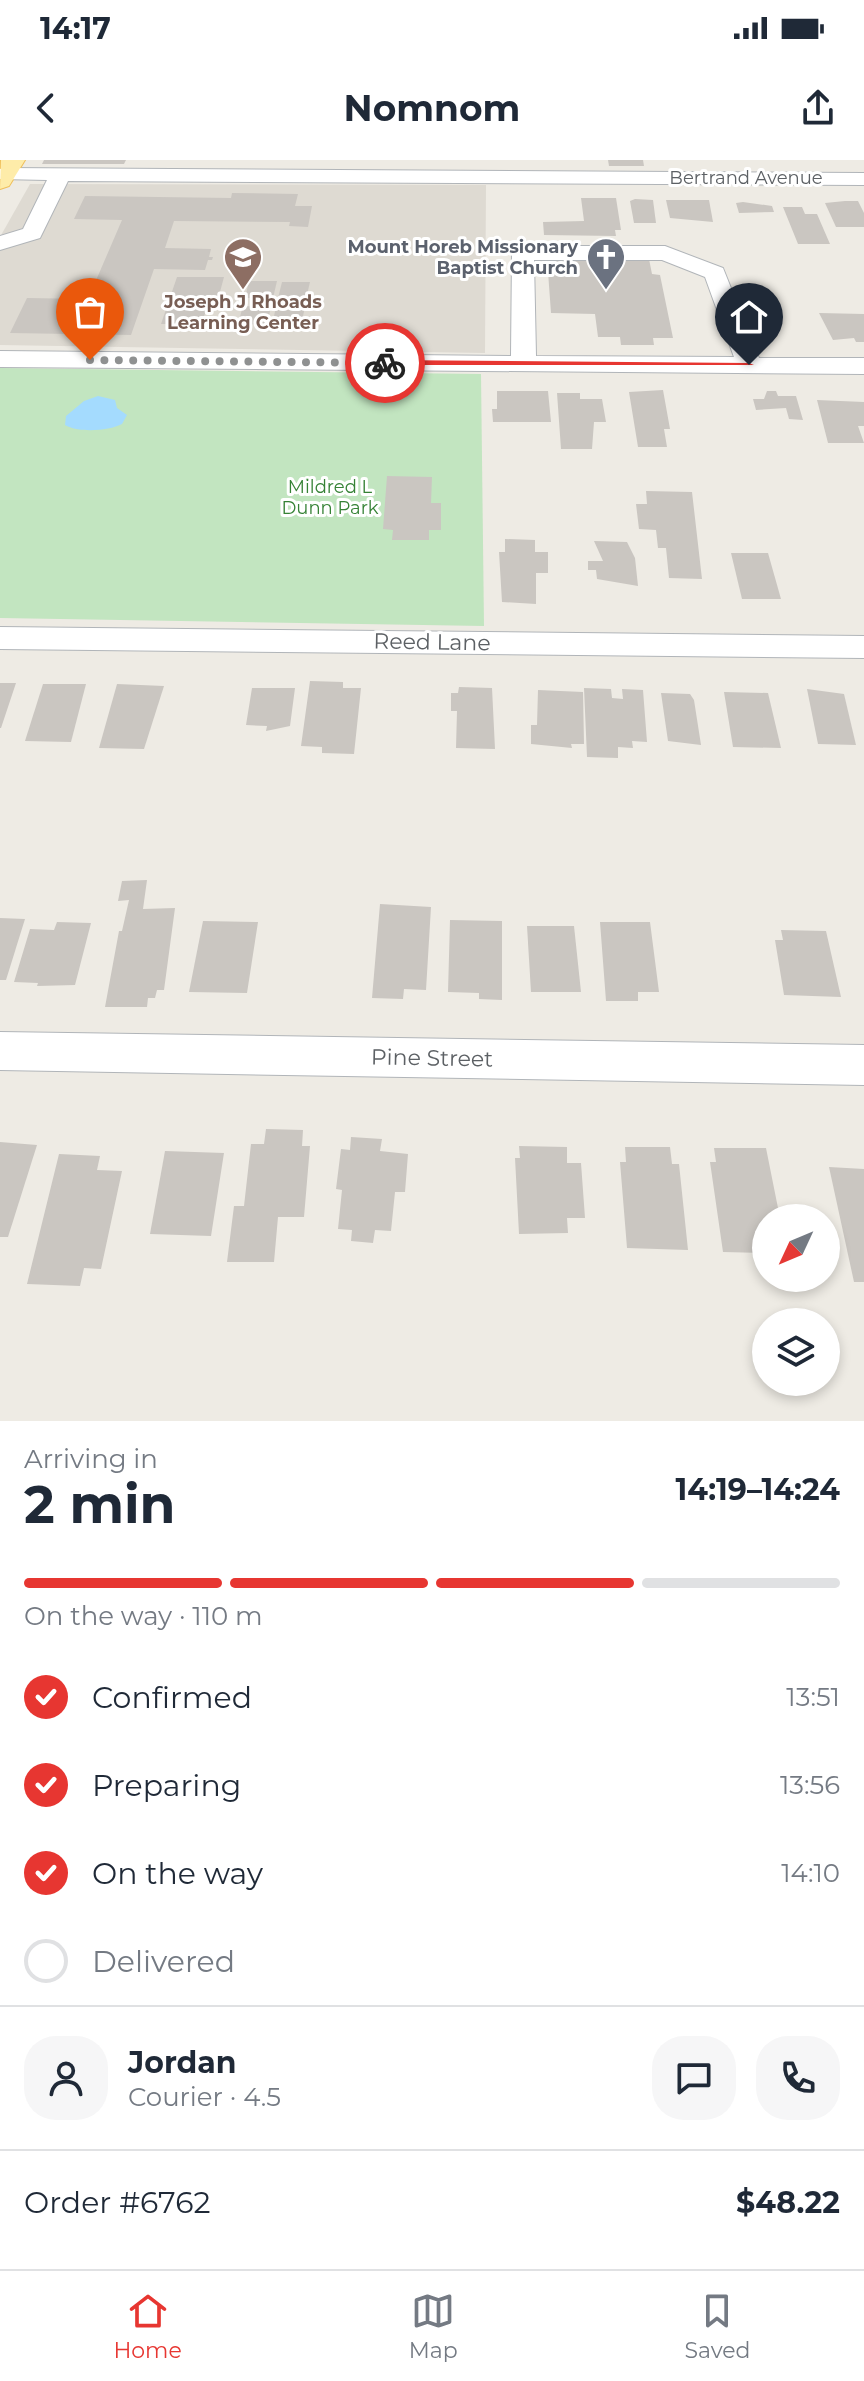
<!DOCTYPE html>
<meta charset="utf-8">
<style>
:root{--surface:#fff;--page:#f6f6f7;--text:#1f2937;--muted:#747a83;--line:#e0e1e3;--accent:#e73631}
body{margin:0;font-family:Montserrat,sans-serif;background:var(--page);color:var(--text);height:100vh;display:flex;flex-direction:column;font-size:30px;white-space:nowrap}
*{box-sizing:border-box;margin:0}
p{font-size:26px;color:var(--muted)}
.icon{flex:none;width:44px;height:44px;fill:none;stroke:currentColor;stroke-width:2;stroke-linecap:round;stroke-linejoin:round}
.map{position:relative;height:1261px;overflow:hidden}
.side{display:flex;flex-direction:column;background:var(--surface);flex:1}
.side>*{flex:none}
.needle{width:52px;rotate:226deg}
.tools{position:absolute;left:752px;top:1044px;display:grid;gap:16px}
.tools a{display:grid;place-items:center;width:88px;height:88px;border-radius:50%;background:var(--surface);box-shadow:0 4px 12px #0003;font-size:40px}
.pin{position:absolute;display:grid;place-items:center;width:68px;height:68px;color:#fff;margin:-82px -34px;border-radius:50% 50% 50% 0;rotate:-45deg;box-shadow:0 0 8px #0007}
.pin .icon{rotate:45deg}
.courier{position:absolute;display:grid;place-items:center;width:80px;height:80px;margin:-40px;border:6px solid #e73631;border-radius:50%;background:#fff;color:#222;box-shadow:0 2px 10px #0007}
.headline em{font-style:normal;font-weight:700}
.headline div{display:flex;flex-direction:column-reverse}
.headline{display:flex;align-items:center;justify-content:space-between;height:136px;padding:0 24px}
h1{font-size:52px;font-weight:700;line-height:60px}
.bar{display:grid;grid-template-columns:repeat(4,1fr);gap:12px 8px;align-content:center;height:96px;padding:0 24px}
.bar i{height:10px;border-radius:6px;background:var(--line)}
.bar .on{background:var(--accent)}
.bar p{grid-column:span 4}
.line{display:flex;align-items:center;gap:20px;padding:0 24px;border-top:2px solid var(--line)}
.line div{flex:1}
.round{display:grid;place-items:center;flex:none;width:84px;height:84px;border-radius:32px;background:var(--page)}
ol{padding:0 24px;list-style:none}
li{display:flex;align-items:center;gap:24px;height:88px}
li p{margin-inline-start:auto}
li .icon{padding:8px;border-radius:50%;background:var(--accent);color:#fff;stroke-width:4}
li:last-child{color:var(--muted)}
li i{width:44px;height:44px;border:4px solid var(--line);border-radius:50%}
.status{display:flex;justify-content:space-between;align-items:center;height:56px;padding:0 40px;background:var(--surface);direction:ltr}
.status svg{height:22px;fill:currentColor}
header{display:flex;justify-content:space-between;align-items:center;height:104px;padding:0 24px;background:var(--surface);font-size:36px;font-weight:700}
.tab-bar{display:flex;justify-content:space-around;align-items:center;height:112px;border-top:2px solid var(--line);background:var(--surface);font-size:22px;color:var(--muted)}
.tab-bar a{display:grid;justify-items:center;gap:4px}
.tab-bar .on{color:var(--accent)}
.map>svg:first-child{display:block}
</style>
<div class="status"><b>14:17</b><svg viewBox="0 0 49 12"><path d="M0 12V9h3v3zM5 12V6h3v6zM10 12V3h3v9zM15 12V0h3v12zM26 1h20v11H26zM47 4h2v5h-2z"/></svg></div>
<header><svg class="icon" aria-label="back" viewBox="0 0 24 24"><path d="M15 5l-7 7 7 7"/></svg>Nomnom<svg class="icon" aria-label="share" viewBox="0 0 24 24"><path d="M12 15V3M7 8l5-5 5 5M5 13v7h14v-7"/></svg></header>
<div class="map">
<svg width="864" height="1261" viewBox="0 0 864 1261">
<rect width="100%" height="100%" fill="#eeebe4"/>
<!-- education -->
<path fill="#dedad2" d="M30 24 486 25 485 193 0 185V77Z"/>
<!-- green -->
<path fill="#c2e5c0" d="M0 208 481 214 484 466 0 458Z"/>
<!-- water -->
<path fill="#a4dbfe" d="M98 236 115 240 117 248 127 255 122 264C109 271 78 273 65 265L66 256 84 241Z"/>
<!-- building -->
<g fill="#cac6c1">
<path d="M44 0H126L124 4H42Z"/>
<path d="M608 0H643L644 6H609Z"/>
<path d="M232 33 298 34 295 46H312L308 67 289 66 290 62 174 61 165 88 211 89 209 97H213L212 100H208L205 110 154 109 131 175 10 173 27 138 88 139 122 60 74 59 85 36 231 38Z"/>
<path d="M581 38H616L621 70H615L616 76 544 75 543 62 584 61Z"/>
<path d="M635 39 653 40 656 63H634L630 41Z"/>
<path d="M666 40H709L713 62 670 58Z"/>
<path d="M845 41H858L864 53V67H836L825 43Z"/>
<path d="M743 42 772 46 774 52 739 53 736 43Z"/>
<path d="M783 47H802L805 54H817L830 84H798Z"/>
<path d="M547 98 649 99 652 114 660 115 673 178H653L654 185H621L620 177H598L595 154 551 153Z"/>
<path d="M177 117H224L217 143H209L201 164H161Z"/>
<path d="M249 121H277L273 138H245Z"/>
<path d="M282 122H310L306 139 278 138Z"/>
<path d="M243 146 271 147 267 165 238 164Z"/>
<path d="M276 147H305L301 165H272Z"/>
<path d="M819 153 864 154V182H856L854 178 833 180Z"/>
<path d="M663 230 670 269H664L667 287H638L629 232Z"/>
<path d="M497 231H548L551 262H493L492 249H497Z"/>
<path d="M767 231H776L778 236H796L803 260 789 259 786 248 756 250 753 239H764Z"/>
<path d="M557 233H580V239H602L606 262H594L592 289H561Z"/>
<path d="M817 240 864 242V266H858L864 283H828Z"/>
<path d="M387 316 432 317 431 343H441V370H429V380H392L393 370 383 369Z"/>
<path d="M646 331 692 332 702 419 669 418 666 388H658L656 370 639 369 636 344H647Z"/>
<path d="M505 379 535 380V392H548V413H536V444L502 442 499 392H505Z"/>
<path d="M594 381 627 382 635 398 638 426 597 419 596 410H588V401H603Z"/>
<path d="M731 393H768L781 439H742Z"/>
<path d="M310 521 343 522V528H361L354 594 322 593V587L301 586Z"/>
<path d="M0 523H16L1 568H0Z"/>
<path d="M43 524H86L71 582 25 581Z"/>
<path d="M117 524 164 526 144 589 99 588Z"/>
<path d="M459 527 492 528 495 589 456 588 457 551H451V533H458Z"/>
<path d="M252 528H295L290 566 266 571 267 566 246 565Z"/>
<path d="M584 528 611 529 612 538 623 539 622 529 643 530 647 582 632 581 633 588 618 587V598L587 597Z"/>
<path d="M807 529 844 534 856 585 818 584Z"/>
<path d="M538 530 583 532 584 584H571L572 588 531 584V565H537Z"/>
<path d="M724 532 768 533 781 588 733 587Z"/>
<path d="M661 533 690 534 694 540 701 585 668 581Z"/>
<path d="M147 720 143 749 175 748 164 830H157L155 838H148L147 847H105L119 771H122L129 740 118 741 122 721Z"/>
<path d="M380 744 431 747 426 830 404 829 403 839 372 838Z"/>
<path d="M0 758 25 759 6 820H0Z"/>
<path d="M450 760 502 761V840L479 839V833L448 832Z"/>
<path d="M203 761 258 762 247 833 189 832Z"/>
<path d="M57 762 91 763 75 825 37 826 38 823 14 822 30 769 54 770Z"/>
<path d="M600 762H650L659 832H638V841H606Z"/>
<path d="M527 766H574L581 832H531Z"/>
<path d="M781 770 826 771 841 837 784 835 775 780H783Z"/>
<path d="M266 969 303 970 302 986H310L304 1057H278L274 1102H227L234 1046H244L251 984H264Z"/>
<path d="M351 977 382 979 380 991 408 994 405 1032H395L391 1071 375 1070 373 1083 351 1081 352 1070 338 1069 342 1030 336 1029 341 989 350 990Z"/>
<path d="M0 982 37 985 8 1077H0Z"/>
<path d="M519 986 567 987V1003H581L585 1058H567L568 1073 519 1074 515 998H520Z"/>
<path d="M625 987H670L672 1004H679L688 1090 627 1088 620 1002H626Z"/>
<path d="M714 988H766L780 1058H766V1093L723 1092 710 1002H716Z"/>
<path d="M165 991 224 993 211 1076 150 1074Z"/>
<path d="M59 994 100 996 97 1010 122 1011 101 1109 84 1108 80 1126 27 1124Z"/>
<path d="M829 1007 864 1009V1122H854Z"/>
</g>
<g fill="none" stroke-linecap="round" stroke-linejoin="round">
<defs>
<g id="minor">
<path d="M4 8 864 13V25L68 21 40 78 0 90V76L23 69 47 20 0 19V9Z"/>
<path d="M523 86H665L723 108 759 198H864V214L0 207V191L511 196 512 93ZM534 100H662L705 117 734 197 536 196Z"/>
<path d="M0 467 864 476V498L0 489Z"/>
<path d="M0 872 864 885V925L0 910Z"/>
</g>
<path id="major" d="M25 0 9 26 0 29 1 0Z"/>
</defs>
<!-- minor casing -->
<use href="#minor" stroke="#b1b5b9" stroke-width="2"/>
<!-- major casing -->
<use href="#major" stroke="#efbf5b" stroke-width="2"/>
<!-- minor -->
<use href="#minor" fill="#fff" fill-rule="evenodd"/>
<!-- major -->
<use href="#major" fill="#feeca9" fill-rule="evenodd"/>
</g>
<!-- route -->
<path fill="#e73631" d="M385 200 749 203 754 205H381Z"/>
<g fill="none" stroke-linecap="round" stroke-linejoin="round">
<!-- done -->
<path stroke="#8f9191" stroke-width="8" stroke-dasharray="0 14.4" d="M90 200 385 203"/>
</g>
<!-- icons -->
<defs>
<symbol id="school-pin" viewBox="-11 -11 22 30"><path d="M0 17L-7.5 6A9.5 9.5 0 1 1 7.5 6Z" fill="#8d6e63" stroke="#fff"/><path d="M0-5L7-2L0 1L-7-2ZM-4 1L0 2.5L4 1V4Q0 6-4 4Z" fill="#fff"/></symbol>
<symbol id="church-pin" viewBox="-11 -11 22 30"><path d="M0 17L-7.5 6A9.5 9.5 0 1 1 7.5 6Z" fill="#6b7280" stroke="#fff"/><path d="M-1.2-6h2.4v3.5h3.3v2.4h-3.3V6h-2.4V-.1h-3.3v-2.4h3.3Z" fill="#fff"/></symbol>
</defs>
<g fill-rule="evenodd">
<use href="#school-pin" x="221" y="75" width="44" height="60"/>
<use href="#church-pin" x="584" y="75" width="44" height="60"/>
</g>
<g text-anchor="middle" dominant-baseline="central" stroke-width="6" stroke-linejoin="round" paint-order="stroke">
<!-- far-street labels -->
<g font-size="18" fill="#5c6064" stroke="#fff">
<text x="746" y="18">Bertrand Avenue</text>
</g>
<!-- far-worship labels -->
<g font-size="18" font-weight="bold" fill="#5b616d" stroke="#fff" text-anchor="end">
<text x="578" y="87">Mount Horeb Missionary<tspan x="578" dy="21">Baptist Church</tspan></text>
</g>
<!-- far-education labels -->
<g font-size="18" font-weight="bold" fill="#785e54" stroke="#fff">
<text x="243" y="142">Joseph J Rhoads<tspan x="243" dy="21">Learning Center</tspan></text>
</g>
<!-- far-park labels -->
<g font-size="18" fill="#358235" stroke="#fff">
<text x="330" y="327">Mildred L<tspan x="330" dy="21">Dunn Park</tspan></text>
</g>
<!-- street labels -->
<g font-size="22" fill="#5c6064" stroke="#fff">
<text transform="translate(432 482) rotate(1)">Reed Lane</text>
<text transform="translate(432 898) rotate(1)">Pine Street</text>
</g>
</g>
</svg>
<div class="tools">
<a><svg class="needle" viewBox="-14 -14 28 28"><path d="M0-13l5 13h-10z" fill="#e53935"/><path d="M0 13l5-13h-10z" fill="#747a83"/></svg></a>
<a><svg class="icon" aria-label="layers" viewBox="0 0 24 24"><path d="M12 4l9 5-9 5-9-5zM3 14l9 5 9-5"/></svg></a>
</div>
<div class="pin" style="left:90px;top:200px;background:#ea580c"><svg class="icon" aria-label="bag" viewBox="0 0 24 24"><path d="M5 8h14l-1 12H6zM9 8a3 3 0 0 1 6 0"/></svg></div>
<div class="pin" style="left:749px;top:205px;background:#1f2937"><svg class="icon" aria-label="home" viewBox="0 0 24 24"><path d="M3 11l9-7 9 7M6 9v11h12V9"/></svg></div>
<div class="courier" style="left:385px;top:203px"><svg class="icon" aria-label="bike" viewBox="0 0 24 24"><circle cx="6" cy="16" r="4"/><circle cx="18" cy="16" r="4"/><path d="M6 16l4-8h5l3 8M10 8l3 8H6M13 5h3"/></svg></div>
</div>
<section class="side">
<div class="headline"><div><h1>2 min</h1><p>Arriving in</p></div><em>14:19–14:24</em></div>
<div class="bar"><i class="on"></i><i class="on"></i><i class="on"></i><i></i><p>On the way · 110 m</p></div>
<ol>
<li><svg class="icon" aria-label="check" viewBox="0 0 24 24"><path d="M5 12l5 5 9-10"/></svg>Confirmed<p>13:51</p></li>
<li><svg class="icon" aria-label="check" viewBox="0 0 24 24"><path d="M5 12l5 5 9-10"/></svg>Preparing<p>13:56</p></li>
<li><svg class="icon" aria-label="check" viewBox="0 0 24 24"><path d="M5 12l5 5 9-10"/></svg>On the way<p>14:10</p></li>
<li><i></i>Delivered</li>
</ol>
<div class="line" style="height:144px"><a class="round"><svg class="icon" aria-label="person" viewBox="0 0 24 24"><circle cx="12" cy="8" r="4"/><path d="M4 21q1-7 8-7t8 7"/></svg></a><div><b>Jordan</b><p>Courier · 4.5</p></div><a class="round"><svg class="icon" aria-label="chat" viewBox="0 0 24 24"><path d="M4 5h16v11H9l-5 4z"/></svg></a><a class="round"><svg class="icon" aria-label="phone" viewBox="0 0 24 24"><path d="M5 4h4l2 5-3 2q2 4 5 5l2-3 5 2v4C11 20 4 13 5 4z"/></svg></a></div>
<div class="line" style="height:104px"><div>Order #6762</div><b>$48.22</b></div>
</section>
<nav class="tab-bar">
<a class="on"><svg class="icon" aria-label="home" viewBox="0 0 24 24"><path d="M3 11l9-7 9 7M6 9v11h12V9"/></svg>Home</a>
<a><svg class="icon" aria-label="map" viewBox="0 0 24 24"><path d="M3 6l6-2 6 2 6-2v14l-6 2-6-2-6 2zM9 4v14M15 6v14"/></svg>Map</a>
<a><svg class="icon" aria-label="saved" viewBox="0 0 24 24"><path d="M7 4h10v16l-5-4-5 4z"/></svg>Saved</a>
</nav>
